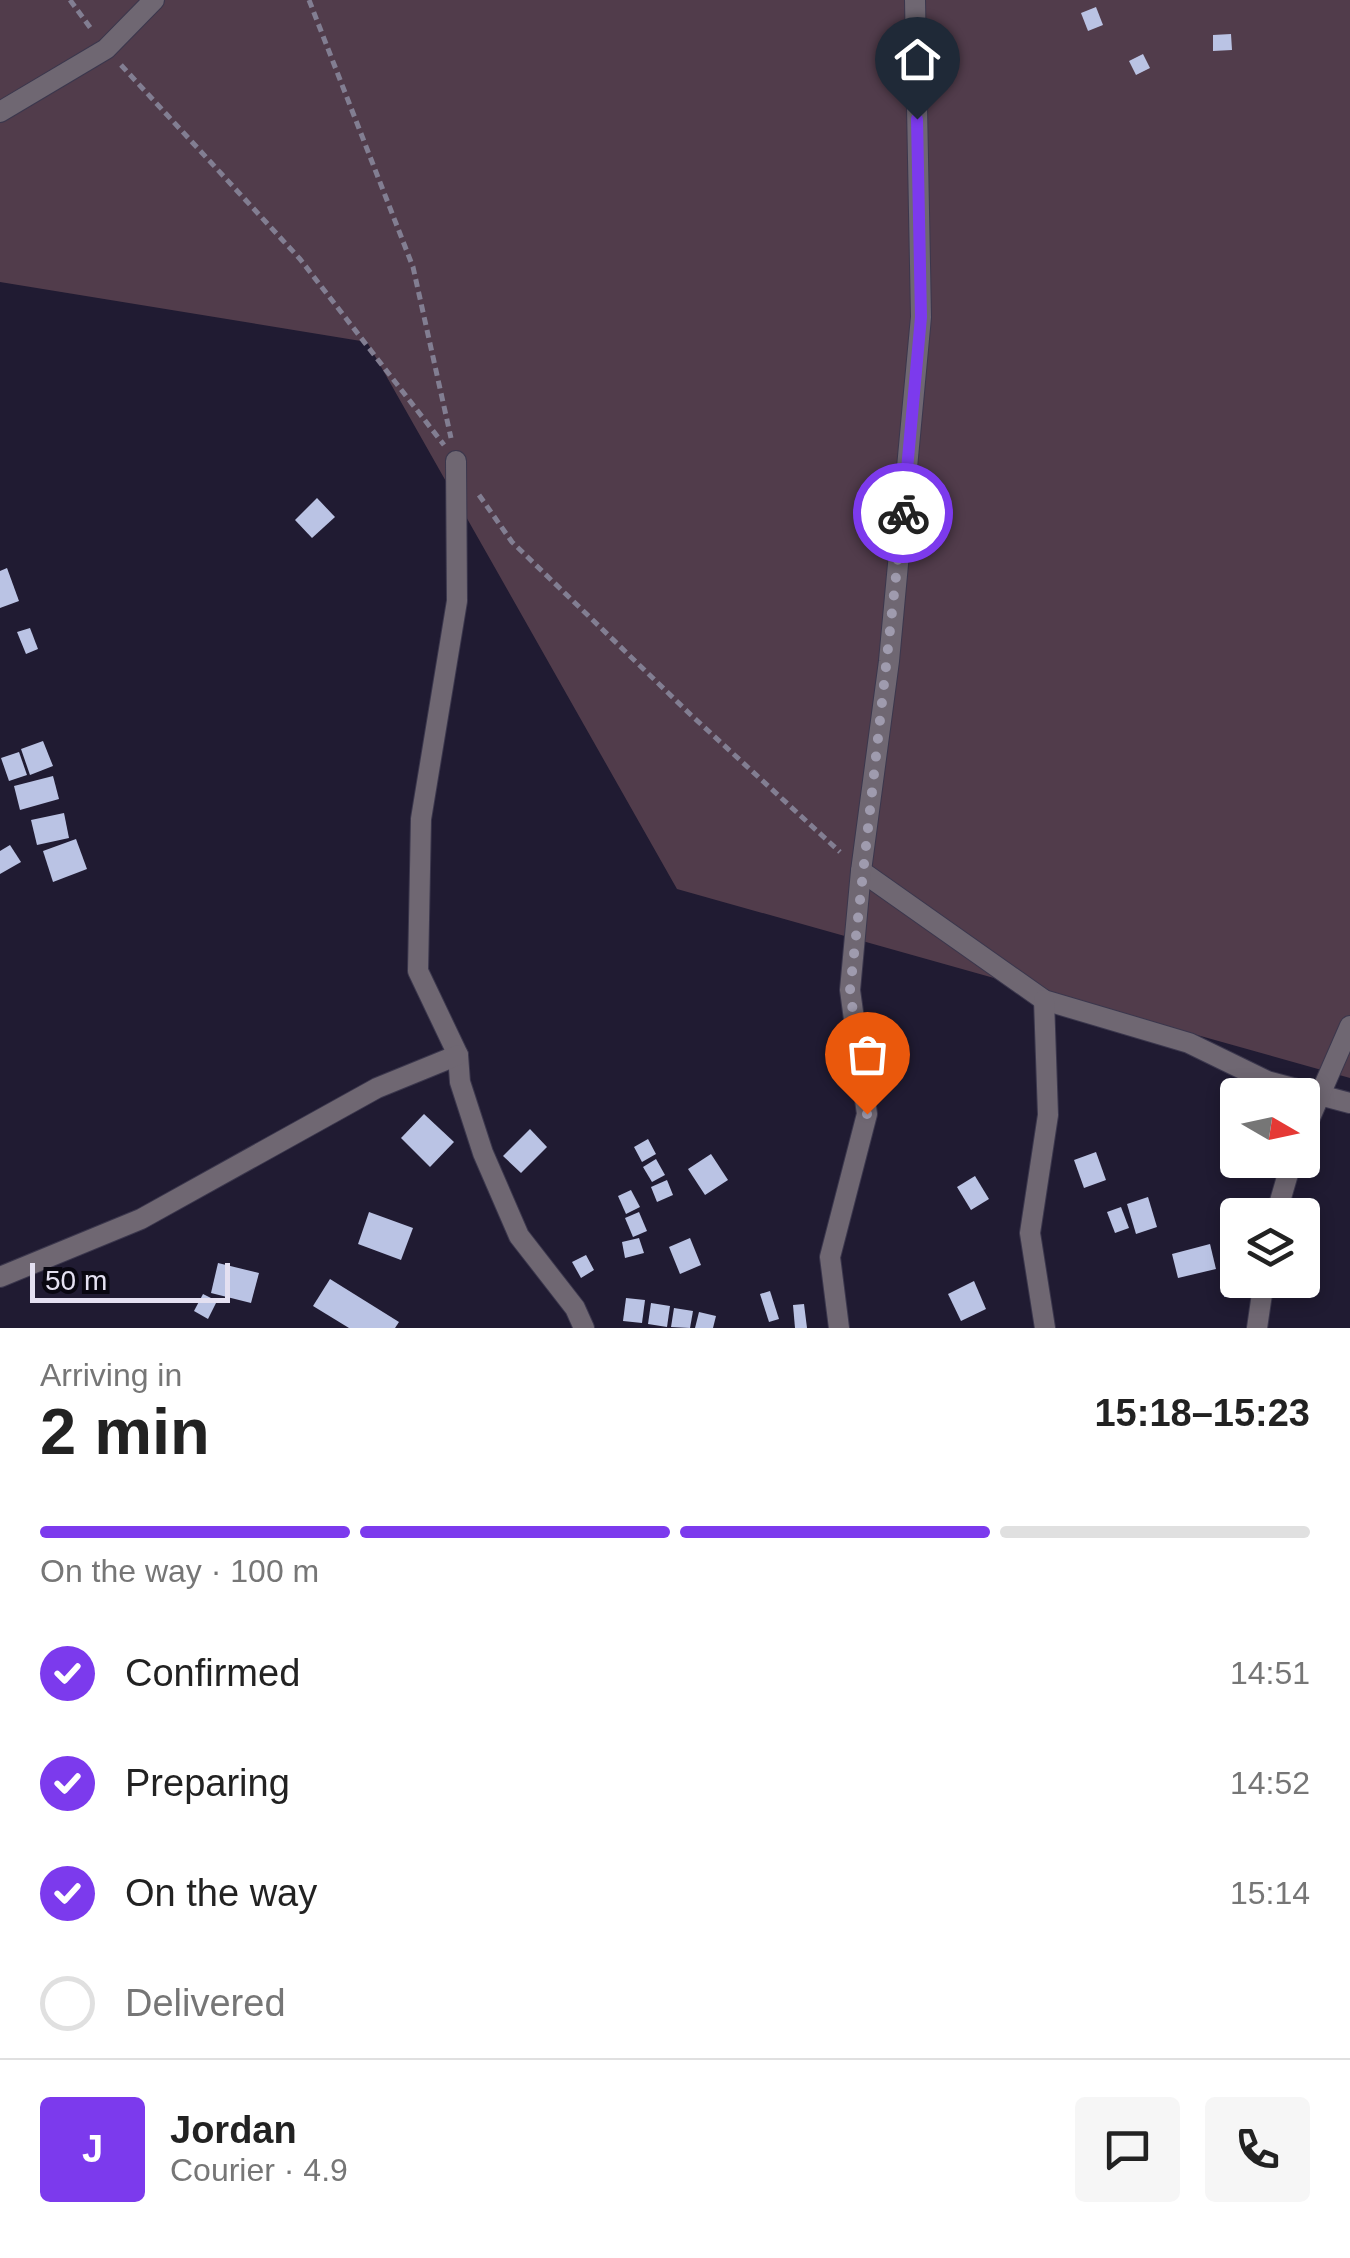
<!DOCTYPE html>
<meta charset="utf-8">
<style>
:root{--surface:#fff;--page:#f6f6f6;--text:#222;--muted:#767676;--line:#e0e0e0;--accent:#7c3aed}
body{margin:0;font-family:Arial,sans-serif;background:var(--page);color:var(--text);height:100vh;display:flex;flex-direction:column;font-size:38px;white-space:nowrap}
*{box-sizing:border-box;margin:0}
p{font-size:32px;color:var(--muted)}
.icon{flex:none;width:55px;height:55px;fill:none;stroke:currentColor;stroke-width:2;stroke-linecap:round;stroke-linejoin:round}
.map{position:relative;height:1328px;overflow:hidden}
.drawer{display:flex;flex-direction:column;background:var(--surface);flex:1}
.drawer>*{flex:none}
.needle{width:65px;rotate:99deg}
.fabs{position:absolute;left:1220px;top:1078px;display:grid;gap:20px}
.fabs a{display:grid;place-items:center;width:100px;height:100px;border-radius:10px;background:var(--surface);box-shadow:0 5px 15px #0003;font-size:50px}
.scale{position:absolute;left:30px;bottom:25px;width:200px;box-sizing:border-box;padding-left:10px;border:5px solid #e4e0f1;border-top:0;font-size:28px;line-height:35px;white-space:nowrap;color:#e4e0f1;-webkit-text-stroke:8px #090711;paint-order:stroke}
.pin{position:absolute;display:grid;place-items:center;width:85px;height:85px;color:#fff;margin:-102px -42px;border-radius:50% 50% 50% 0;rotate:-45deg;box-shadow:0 0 10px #0007}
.pin .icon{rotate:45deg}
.courier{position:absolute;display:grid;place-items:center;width:100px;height:100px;margin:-50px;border:8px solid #7c3aed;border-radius:50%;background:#fff;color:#222;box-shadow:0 2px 12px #0007}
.overview em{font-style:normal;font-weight:800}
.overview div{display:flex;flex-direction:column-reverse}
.overview{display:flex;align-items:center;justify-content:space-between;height:170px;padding:0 40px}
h1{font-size:65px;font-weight:800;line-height:75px}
.bar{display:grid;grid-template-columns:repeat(4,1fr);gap:15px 10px;align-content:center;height:120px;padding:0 40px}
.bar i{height:12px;border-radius:8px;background:var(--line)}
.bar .on{background:var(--accent)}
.bar p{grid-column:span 4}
.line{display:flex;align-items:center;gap:25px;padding:0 40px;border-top:2px solid var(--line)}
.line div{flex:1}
.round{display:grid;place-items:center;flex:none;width:105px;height:105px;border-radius:10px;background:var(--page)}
ol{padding:0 40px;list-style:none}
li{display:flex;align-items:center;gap:30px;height:110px}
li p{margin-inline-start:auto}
li .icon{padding:10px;border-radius:50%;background:var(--accent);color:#fff;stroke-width:4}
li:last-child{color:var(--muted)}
li i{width:55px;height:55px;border:5px solid var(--line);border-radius:50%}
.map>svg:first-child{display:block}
</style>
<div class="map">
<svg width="1350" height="1328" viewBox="0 0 1350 1328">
<rect width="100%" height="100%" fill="#201b32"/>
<!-- green -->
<path fill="#513c4b" d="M0 0H1350V1078L677 889 367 342 0 282Z"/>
<!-- building -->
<g fill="#bac3e4">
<path d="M1096 7 1103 25 1088 31 1081 13Z"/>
<path d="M1231 34 1232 50 1213 51V35Z"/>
<path d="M1143 54 1150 68 1136 75 1129 61Z"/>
<path d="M317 498 335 517 312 538 295 520Z"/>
<path d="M7 568 19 601 0 608V571Z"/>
<path d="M30 628 38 649 26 654 17 632Z"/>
<path d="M43 741 53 766 30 775 21 749Z"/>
<path d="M19 752 27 775 9 781 1 758Z"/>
<path d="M53 776 59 799 20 810 14 786Z"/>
<path d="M64 813 69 838 37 845 31 820Z"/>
<path d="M76 839 87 869 53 882 43 851Z"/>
<path d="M10 845 21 862 0 874V851Z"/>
<path d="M424 1114 454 1142 430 1167 401 1138Z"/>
<path d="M530 1129 547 1147 521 1173 503 1156Z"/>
<path d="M648 1139 656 1154 642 1162 634 1147Z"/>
<path d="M1096 1152 1106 1180 1084 1188 1074 1160Z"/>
<path d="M711 1154 728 1180 705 1195 688 1169Z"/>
<path d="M656 1159 665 1175 652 1182 643 1167Z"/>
<path d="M975 1176 989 1199 971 1210 957 1187Z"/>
<path d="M667 1180 673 1195 657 1202 651 1187Z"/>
<path d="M631 1190 640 1207 626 1214 618 1196Z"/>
<path d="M1148 1197 1157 1227 1136 1234 1127 1204Z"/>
<path d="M1121 1207 1129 1228 1115 1233 1107 1212Z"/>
<path d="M369 1212 413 1228 401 1260 358 1244Z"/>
<path d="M639 1212 647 1231 633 1237 625 1218Z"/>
<path d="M639 1238 644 1253 625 1258 622 1242Z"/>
<path d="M690 1238 701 1265 680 1274 669 1247Z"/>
<path d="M1210 1244 1216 1269 1178 1278 1172 1254Z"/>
<path d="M586 1255 594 1270 581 1278 572 1262Z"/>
<path d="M218 1263 259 1273 251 1303 211 1293Z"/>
<path d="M1238 1266V1280H1244L1245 1295 1224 1297 1226 1267Z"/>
<path d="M330 1279 399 1322 395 1328H349L313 1306Z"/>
<path d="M974 1281 986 1309 961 1321 948 1294Z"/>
<path d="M770 1291 779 1319 769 1322 760 1294Z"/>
<path d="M203 1294 217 1301 208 1319 194 1311Z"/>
<path d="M626 1298 645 1300 642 1323 623 1321Z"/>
<path d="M651 1303 670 1306 667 1327 648 1324Z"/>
<path d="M804 1304 807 1328H795L793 1305Z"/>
<path d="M674 1308 693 1311 690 1328 671 1327Z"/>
<path d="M699 1312 716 1316 713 1328H695Z"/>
</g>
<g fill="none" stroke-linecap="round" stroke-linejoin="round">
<defs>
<g id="minor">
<path d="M0 112 106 49 154 0"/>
<path d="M456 461 457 601 421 819 418 971 458 1055 460 1082 483 1153 519 1236 575 1308 584 1328"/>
<path d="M861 871 1044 1000 1189 1043 1267 1081 1350 1103"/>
<path d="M1044 1000 1048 1115 1030 1233 1045 1328"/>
<path d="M1302 1136 1350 1026"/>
<path d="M1276 1215 1292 1160"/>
<path d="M0 1277 141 1219 377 1088 458 1055"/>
<path d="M839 1328 830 1257 867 1114 850 990 861 871 889 661 921 317 915 0"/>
<path d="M1257 1328 1264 1280"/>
</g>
</defs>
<!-- minor casing -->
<use href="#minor" stroke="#3b374d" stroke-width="22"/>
<!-- path -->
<g stroke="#827e92" stroke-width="5" stroke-dasharray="8 5" stroke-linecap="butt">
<path d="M70 0 92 30"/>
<path d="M309 0 413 267 451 438"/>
<path d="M121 65 300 259 444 445"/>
<path d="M479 495 512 542 691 715 840 852"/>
</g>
<!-- minor -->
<use href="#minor" stroke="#6f6772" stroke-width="20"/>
</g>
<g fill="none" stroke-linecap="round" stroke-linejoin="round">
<!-- done -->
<path stroke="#9f9bae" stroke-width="10" stroke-dasharray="0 18" d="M867 1114 850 990 903 513"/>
<!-- route -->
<path stroke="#7c3aed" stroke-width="12" d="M903 513 921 317 917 119"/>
</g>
</svg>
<div class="fabs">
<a><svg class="needle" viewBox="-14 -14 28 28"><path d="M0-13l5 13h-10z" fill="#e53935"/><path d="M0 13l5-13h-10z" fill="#767676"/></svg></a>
<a><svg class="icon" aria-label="layers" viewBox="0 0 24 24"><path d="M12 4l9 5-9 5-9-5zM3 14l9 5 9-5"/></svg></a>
</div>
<div class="scale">50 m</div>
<div class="pin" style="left:867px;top:1114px;background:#ea580c"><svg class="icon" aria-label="bag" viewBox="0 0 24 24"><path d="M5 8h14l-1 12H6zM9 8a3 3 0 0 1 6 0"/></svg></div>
<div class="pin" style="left:917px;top:119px;background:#1f2937"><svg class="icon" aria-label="home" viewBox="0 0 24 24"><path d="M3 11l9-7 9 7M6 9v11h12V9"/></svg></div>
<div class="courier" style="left:903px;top:513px"><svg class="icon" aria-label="bike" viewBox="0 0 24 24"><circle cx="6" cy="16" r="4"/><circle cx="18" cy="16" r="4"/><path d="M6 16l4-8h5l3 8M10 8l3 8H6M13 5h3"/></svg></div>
</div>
<section class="drawer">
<div class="overview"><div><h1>2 min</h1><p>Arriving in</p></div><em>15:18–15:23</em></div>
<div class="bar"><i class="on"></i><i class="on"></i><i class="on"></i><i></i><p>On the way · 100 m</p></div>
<ol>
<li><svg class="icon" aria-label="check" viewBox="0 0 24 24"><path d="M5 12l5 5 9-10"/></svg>Confirmed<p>14:51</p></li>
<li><svg class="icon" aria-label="check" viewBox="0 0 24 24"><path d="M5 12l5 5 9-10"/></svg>Preparing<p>14:52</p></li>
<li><svg class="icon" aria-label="check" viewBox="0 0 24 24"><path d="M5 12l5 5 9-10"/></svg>On the way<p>15:14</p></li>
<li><i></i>Delivered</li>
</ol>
<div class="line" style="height:180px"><b class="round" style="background:var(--accent);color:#fff">J</b><div><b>Jordan</b><p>Courier · 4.9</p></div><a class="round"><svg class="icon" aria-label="chat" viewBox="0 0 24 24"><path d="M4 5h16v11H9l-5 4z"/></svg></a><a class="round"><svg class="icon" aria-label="phone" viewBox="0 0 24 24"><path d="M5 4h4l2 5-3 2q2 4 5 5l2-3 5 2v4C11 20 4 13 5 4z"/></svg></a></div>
</section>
